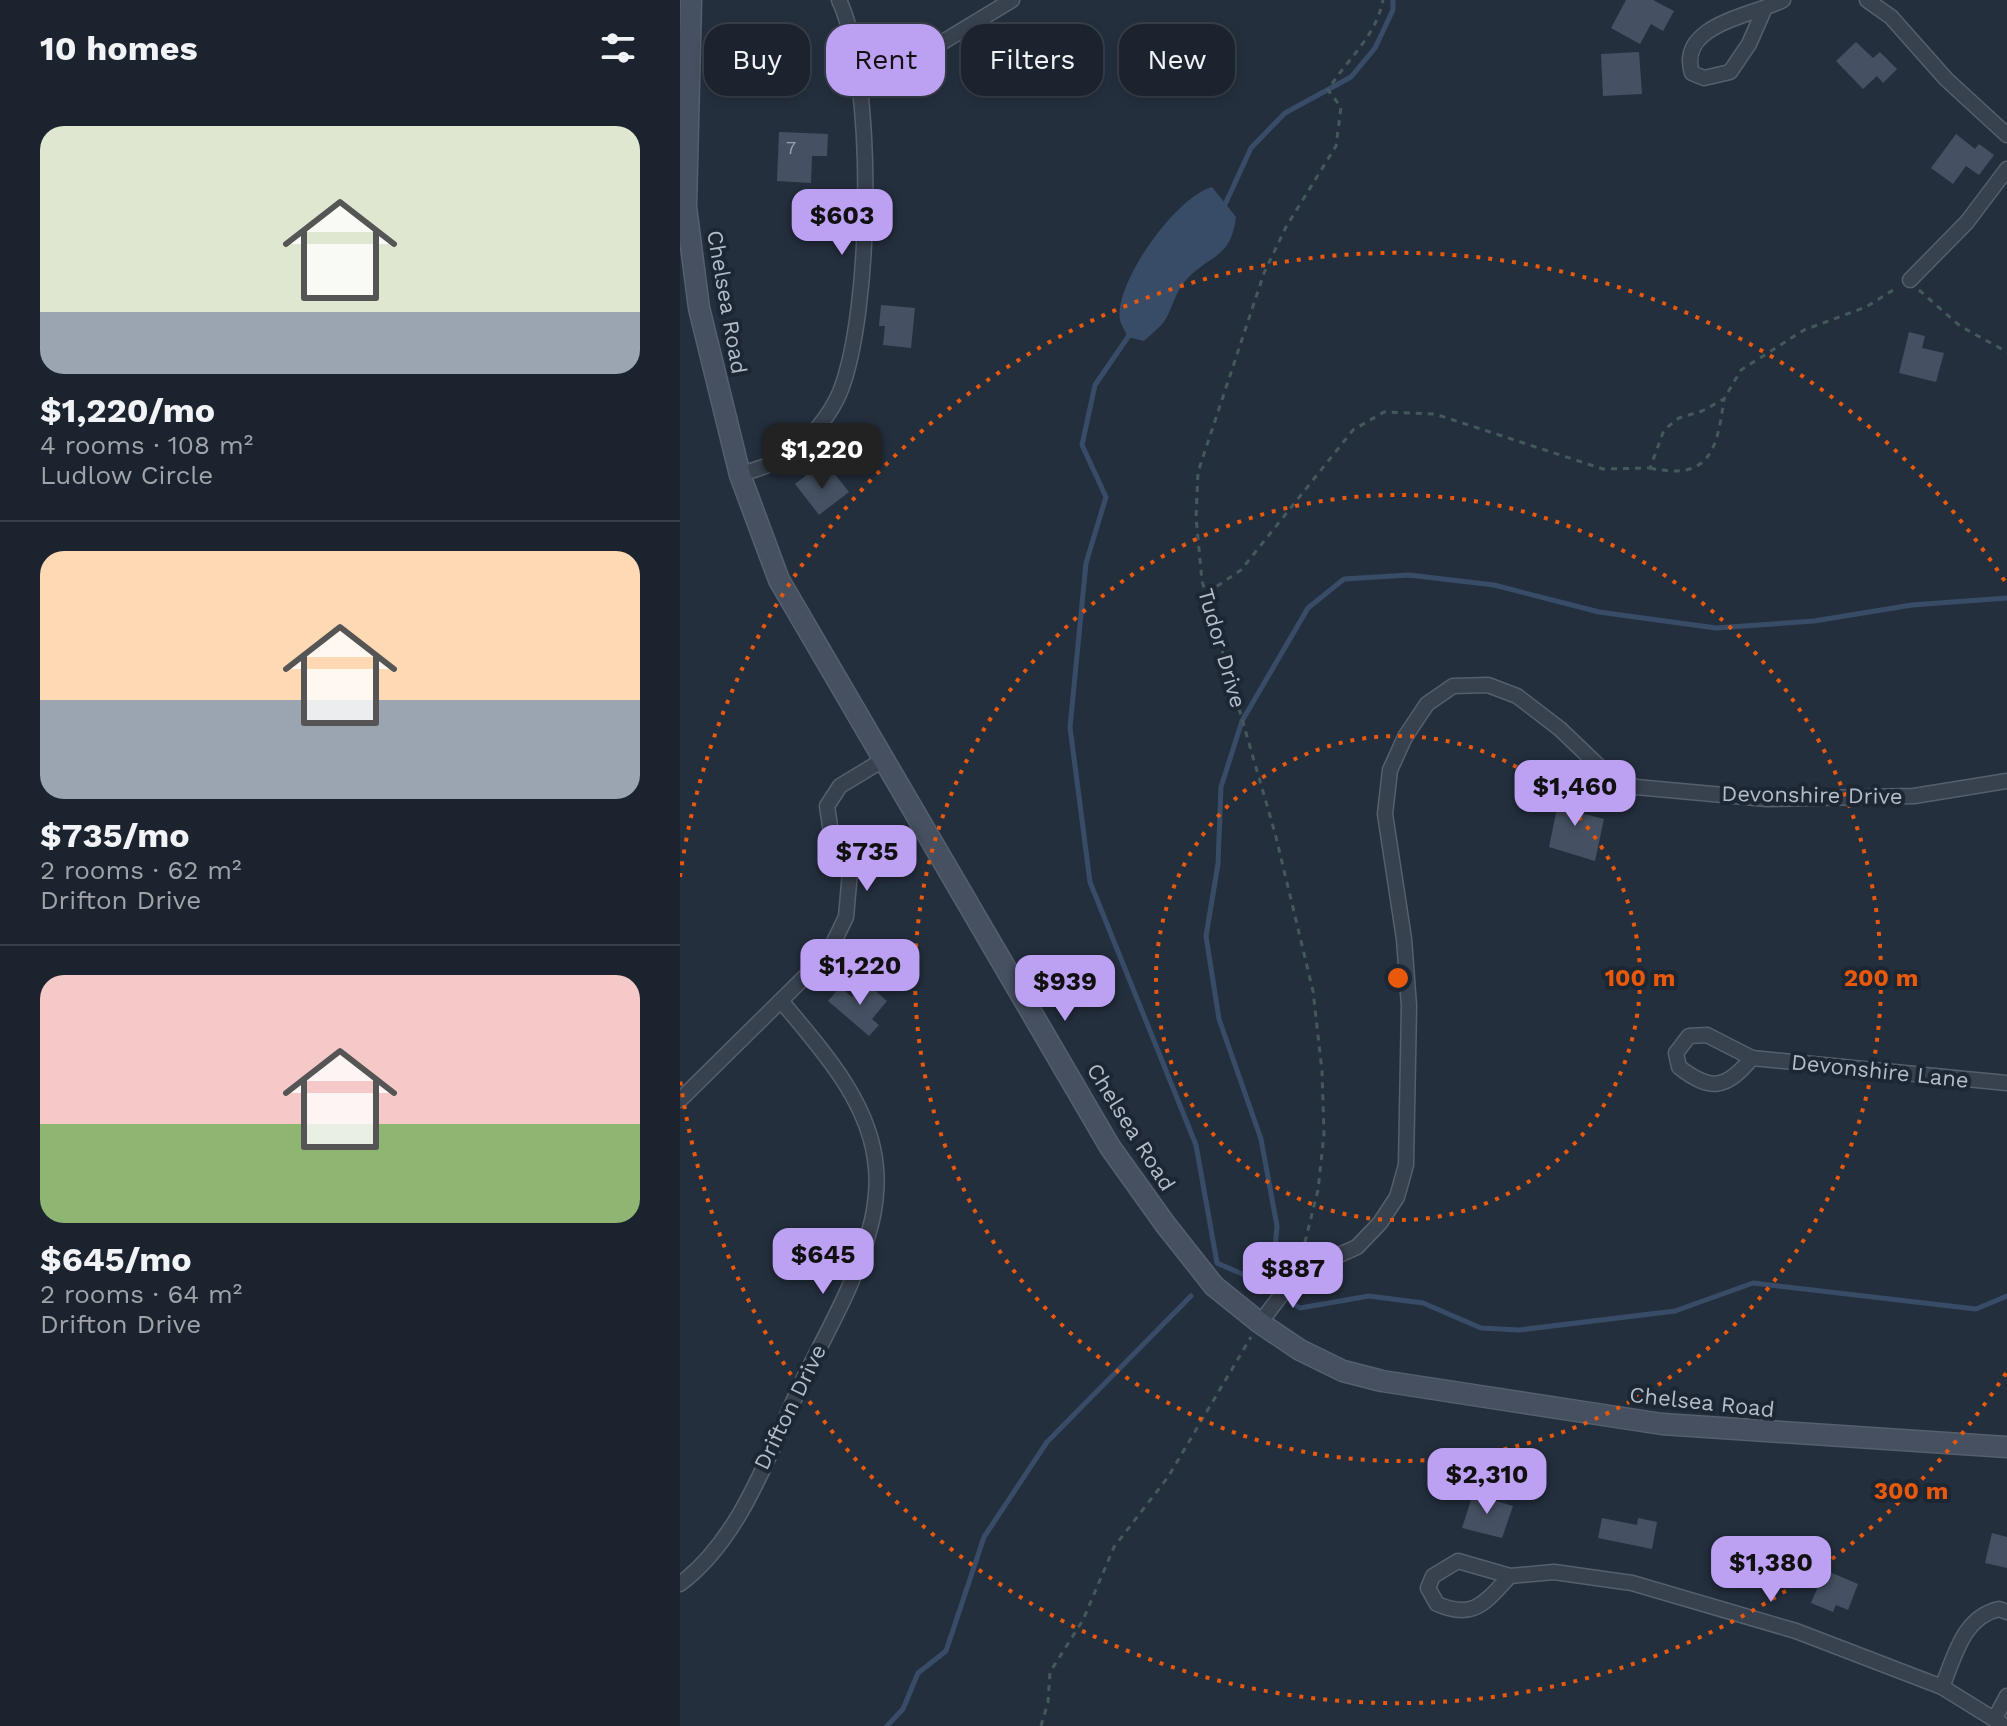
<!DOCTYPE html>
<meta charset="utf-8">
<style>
body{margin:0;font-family:"Work Sans",sans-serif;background:#242b36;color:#f1f3f6;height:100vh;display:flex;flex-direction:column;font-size:30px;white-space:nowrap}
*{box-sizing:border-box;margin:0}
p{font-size:26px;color:#a0a4aa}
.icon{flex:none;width:44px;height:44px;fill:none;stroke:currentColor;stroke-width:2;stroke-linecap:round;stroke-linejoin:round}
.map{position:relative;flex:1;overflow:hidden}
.side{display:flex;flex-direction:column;background:#1b232e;width:680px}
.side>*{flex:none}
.top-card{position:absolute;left:24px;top:24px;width:760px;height:72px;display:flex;gap:16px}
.price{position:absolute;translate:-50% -68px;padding:0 18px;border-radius:16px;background:#bca0f2;color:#111;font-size:26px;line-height:52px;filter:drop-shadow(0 2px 4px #0008)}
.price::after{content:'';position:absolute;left:50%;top:48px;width:24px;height:18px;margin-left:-12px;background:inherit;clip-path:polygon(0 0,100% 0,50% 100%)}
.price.on{background:#222;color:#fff}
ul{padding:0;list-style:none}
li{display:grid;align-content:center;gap:16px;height:424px;padding:0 40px}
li+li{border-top:2px solid #39404a}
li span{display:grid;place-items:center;height:248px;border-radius:24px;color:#555}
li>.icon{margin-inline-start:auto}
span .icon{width:144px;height:144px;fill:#fffc;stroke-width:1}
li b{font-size:34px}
h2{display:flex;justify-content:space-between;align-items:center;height:96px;padding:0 40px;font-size:34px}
.tag{padding:0 28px;border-radius:24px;background:#1b232e;box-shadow:0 4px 12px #0003,0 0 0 2px #39404a;font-size:28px;line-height:72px}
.tag.on{background:#bca0f2;color:#111}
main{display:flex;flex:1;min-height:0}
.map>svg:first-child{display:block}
</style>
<main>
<section class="side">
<h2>10 homes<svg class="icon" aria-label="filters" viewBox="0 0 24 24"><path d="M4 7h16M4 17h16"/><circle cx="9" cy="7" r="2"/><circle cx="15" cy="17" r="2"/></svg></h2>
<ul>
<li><span style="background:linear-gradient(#dfe7d0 75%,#9aa5b1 0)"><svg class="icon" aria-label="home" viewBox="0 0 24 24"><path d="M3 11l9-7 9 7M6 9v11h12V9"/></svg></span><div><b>$1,220/mo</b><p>4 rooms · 108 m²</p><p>Ludlow Circle</p></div></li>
<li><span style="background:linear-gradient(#ffd9b3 60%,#9aa5b1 0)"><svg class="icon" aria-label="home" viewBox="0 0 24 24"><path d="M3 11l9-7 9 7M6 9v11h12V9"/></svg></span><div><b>$735/mo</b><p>2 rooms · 62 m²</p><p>Drifton Drive</p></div></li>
<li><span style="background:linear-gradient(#f6c9c9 60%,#8fb573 0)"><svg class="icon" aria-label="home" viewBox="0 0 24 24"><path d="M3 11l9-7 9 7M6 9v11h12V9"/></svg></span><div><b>$645/mo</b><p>2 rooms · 64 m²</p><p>Drifton Drive</p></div></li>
</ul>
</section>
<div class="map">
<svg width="1327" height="1726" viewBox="0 0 1327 1726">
<rect width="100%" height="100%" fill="#242f3e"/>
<path fill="#394c67" d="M532,187L556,217C551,259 530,254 507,279C493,294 493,310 483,323C478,329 470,335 464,341L448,337C446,332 441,325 440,320C434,282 497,196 532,187Z"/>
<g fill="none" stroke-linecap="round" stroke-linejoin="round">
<g stroke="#394c67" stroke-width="5">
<polyline points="542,211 571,148 605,113 671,77 695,48 713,10 713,0"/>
<polyline points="450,334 415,385 402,445 426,497 406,563 390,727 410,882 516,1145 537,1263 576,1280 594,1259 597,1226 581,1139 539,1019 526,936 538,864 541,787 562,721 628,608 664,579 729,575 814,585 919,612 1036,628 1134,621 1232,605 1327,598"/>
<polyline points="576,1280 589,1289"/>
<polyline points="612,1303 620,1308 689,1296 743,1303 801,1328 839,1330 995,1311 1073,1283 1296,1309 1327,1296"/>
<polyline points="207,1726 223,1709 238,1673 266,1651 304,1537 367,1442 511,1296"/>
</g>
</g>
<g fill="#455162">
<polygon points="946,0 973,0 994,11 983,31 971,24 960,44 931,28"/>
<polygon points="343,31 360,55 328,78 308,48 323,38 326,42"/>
<polygon points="1176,42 1193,58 1200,52 1217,69 1203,83 1197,76 1183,89 1156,61"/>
<polygon points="959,52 962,94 923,96 921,54"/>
<polygon points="104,61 125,61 126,90 105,90"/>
<polygon points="99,132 148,134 147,156 132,156 131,183 97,181"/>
<polygon points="1276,134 1295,149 1299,144 1314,155 1299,175 1286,166 1273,184 1251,168"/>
<polygon points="201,305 235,308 231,348 203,345 205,326 199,326"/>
<polygon points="1229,332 1245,336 1242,348 1264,353 1256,382 1219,373"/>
<polygon points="133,470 142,482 154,473 169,492 139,515 115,484"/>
<polygon points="881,789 901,793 897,812 924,819 915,861 869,847"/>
<polygon points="185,982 207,1001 192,1019 199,1025 189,1036 148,1001 160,987 172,997"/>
<polygon points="793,1494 833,1506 822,1538 782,1528"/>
<polygon points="922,1518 957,1525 958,1518 977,1522 972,1549 918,1538"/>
<polygon points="1312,1533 1327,1537 1327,1568 1305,1563"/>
<polygon points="1145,1570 1178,1584 1168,1610 1156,1605 1153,1612 1131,1603"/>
</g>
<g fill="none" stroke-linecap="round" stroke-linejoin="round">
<defs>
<g id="street">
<polyline points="1187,0 1211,17 1266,79 1327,135"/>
<path d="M1084,10L1069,44L1050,72L1024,78L1012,73C997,24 1073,16 1103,0"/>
<polyline points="182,91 332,0"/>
<polyline points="1230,280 1287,222 1327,169"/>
<path d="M60,475C75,469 97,464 111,454C129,441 151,414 160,392C192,313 196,78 159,0"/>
<path d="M1072,1058C1046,1089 1031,1092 999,1067L996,1053L1009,1036L1027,1035L1072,1058L1327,1083"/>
<polyline points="0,1100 148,954 166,917 170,872 152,839 147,806 160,786 203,760"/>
<polyline points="580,1323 617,1274 677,1247 700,1223 717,1197 726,1165 729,1006 724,939 705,814 710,770 725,737 747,704 773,686 808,685 837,696 880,729 926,773 956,787 1087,799 1234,796 1327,781"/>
<path d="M830,1576C805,1602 795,1620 757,1604L748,1588L753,1576L778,1561L830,1576L874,1572L952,1583L1116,1631L1262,1687L1325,1726"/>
<path d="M0,1584C63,1537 91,1447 124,1378C148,1330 177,1280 190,1228C195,1211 198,1185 196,1168C191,1103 142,1050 102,1002"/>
<path d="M1262,1687C1275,1656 1283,1617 1319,1609L1327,1612"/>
<polyline points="1315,1718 1327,1696"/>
</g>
<polyline id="secondary" points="11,0 6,207 19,308 60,475 99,580 430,1147 485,1224 534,1286 580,1323 620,1350 663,1371 702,1381 982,1424 1327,1447"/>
</defs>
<use href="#street" stroke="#565f6c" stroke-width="17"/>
<use href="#secondary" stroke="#565f6c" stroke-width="23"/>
<g stroke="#44595c" stroke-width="3" stroke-dasharray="6 6" stroke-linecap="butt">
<polyline points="1239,290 1280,326 1327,352"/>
<path d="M970,468C1030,481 1037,450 1044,399"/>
<polyline points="527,593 561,570 673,430 704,412 755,414 923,469 970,468 984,430 999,418 1022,411 1044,399 1061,370 1124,330 1186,307 1218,287"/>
<path d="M622,1254L638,1190L644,1134L642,1071L633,991L595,833L522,581L516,517L518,472L584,273L606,227L656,146L661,107L648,90C667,59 696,37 703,0"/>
<polyline points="361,1726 368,1702 370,1672 403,1620 434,1547 488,1477 571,1337"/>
</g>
<use href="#street" stroke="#38414e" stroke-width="14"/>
<use href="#secondary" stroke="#465061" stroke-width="20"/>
</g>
<g fill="none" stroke="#e8590c" stroke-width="4" stroke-dasharray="4 8">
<circle cx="718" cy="978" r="242"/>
<circle cx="718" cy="978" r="483"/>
<path d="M1326 1373A725 725 0 0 1 0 1079M0 877A725 725 0 0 1 1326 583"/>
</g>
<g text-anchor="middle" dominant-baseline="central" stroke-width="8" stroke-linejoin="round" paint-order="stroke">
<g font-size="18" fill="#98a1af">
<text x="111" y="147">7</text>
</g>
<g font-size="22" fill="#b4bcc9" stroke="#1d2633">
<text transform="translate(47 302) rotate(80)">Chelsea Road</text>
<text transform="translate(542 648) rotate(74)">Tudor Drive</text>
<text transform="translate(1132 795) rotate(1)">Devonshire Drive</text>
<text transform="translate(1200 1071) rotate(6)">Devonshire Lane</text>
<text transform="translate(451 1127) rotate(58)">Chelsea Road</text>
<text transform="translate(1022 1402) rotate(6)">Chelsea Road</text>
<text transform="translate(110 1407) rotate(-64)">Drifton Drive</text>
</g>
</g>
<circle cx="718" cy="978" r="12" fill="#e8590c" stroke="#1d2633" stroke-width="4"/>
<g font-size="24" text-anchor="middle" font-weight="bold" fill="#e8590c" stroke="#1d2633" stroke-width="8" stroke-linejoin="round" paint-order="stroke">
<text x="960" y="986">100 m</text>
<text x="1201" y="986">200 m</text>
<text x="1231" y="1499">300 m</text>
</g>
</svg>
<b class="price" style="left:162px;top:257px">$603</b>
<b class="price on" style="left:142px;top:491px">$1,220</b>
<b class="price" style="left:895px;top:828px">$1,460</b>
<b class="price" style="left:187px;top:893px">$735</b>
<b class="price" style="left:180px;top:1007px">$1,220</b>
<b class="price" style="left:385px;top:1023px">$939</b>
<b class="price" style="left:143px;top:1296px">$645</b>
<b class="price" style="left:613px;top:1310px">$887</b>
<b class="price" style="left:807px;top:1516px">$2,310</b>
<b class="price" style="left:1091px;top:1604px">$1,380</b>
<div class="top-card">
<a class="tag">Buy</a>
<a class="tag on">Rent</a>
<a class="tag">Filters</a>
<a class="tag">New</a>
</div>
</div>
</main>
